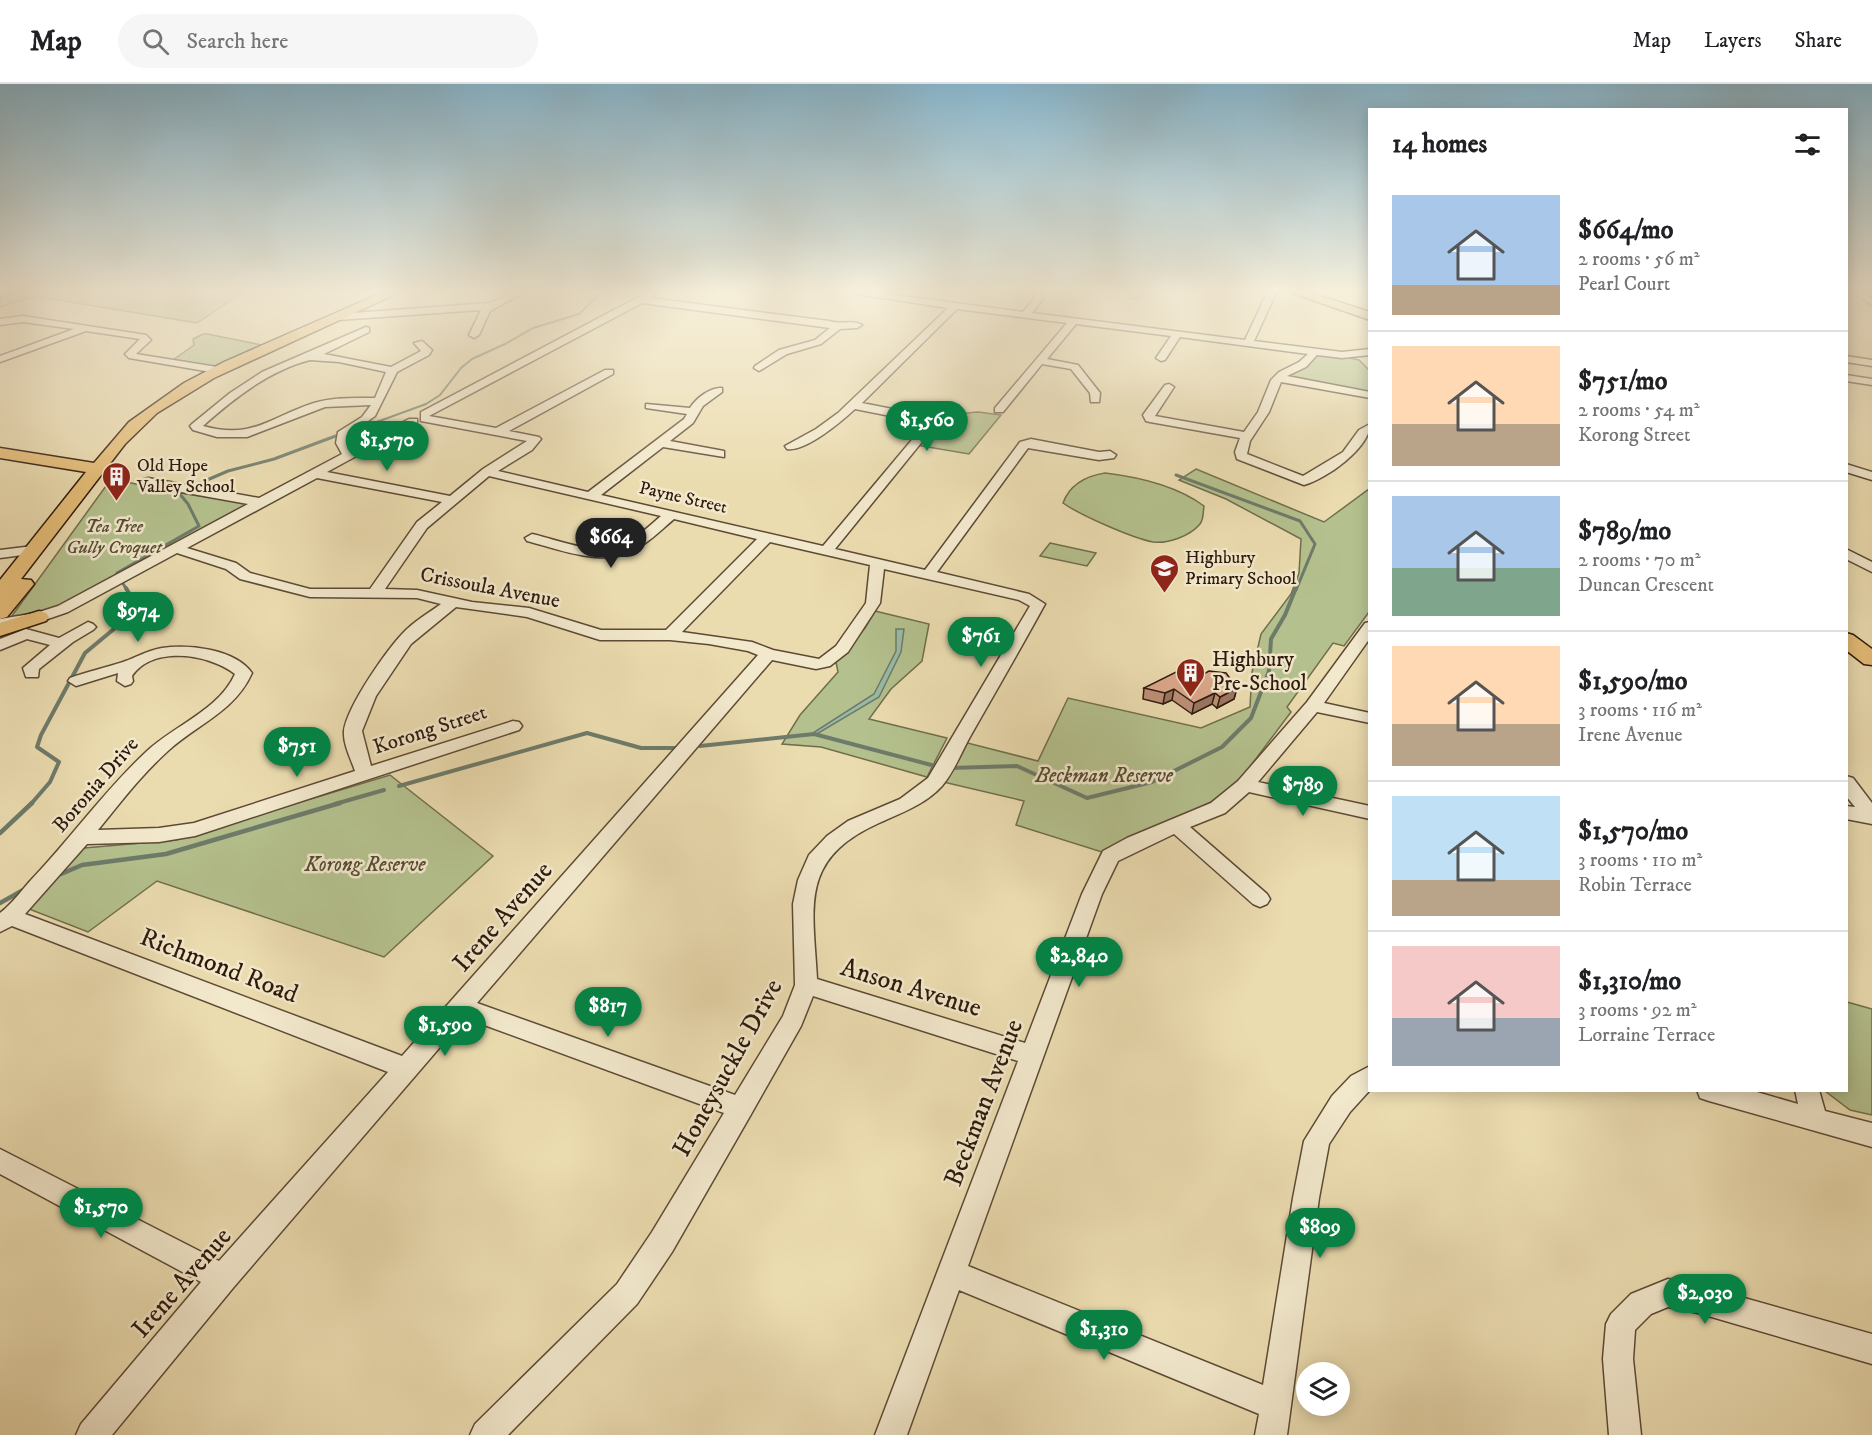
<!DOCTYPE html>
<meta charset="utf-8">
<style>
body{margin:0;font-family:"IM FELL DW Pica",serif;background:#f6f6f6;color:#202124;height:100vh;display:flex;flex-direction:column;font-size:22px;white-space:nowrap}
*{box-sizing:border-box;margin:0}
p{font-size:20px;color:#757577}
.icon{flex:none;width:33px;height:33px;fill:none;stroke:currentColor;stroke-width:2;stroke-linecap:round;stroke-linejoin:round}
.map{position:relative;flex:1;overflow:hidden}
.drawer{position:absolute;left:1368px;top:24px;width:480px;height:984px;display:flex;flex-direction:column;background:#fff;border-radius:0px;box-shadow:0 3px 15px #0003}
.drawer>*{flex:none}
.tools{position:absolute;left:1296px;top:1278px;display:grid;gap:12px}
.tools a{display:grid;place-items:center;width:54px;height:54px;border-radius:50%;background:#fff;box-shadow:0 3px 15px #0003;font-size:30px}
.price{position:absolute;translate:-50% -51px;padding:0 14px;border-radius:21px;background:#0b8043;color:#fff;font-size:20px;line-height:39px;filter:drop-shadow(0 2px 3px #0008)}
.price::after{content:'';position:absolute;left:50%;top:36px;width:18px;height:14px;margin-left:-9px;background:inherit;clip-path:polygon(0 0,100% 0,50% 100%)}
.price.selected{background:#222;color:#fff}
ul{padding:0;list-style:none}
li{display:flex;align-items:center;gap:18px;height:150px;padding:0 24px}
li+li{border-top:2px solid #e0e0e0}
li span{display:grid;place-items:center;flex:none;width:168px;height:120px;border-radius:0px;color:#555}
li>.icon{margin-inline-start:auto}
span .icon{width:72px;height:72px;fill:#fffc;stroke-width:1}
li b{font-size:26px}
h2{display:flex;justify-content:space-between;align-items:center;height:72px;padding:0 24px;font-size:26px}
header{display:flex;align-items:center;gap:36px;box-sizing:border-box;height:84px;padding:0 30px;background:#fff;border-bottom:2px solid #e0e0e0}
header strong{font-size:28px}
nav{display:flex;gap:33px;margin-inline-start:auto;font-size:21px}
.search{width:420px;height:54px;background:#f6f6f6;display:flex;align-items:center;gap:15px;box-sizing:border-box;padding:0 21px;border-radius:33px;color:#757577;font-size:22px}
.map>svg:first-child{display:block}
</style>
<header>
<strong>Map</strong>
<div class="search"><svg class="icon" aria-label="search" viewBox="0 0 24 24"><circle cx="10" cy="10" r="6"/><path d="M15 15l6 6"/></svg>Search here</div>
<nav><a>Map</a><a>Layers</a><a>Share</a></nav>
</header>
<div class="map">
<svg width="1872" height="1351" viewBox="0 0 1872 1351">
<rect width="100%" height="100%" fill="#ebdcb0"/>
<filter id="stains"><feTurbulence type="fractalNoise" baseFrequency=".00333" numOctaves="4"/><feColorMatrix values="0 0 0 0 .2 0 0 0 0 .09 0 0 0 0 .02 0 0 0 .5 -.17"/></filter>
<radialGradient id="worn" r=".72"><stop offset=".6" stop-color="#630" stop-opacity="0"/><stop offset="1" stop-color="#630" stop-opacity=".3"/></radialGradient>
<g fill="#b4c18e" stroke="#716e4d" stroke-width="1.5">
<polygon points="242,209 197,239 40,213 33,213 0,223 1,209"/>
<polygon points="203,250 207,250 262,261 214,283 173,276 194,261 193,255"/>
<polygon points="1322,268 1359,276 1369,286 1369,308 1283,291 1313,270"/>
<path d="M978,328L1001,331L969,370L916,361C938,330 941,332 978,328Z"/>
<polygon points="1196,385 1324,438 1369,405 1369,528 1344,562 1333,559 1287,623 1291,628 1240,696 1211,718 1105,769 1016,741 1024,717 939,697 960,657 1038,677 1068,614 1201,644 1250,623 1252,588 1261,550 1291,510 1299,489 1301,455 1226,415 1179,396"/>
<path d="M1105,389C1139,393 1177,402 1204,422C1203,427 1204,435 1200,440C1190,452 1168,460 1153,458C1132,454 1080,431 1063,419C1070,400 1086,392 1105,389Z"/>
<polygon points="111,395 186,410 243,418 247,419 248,422 61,522 9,536"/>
<polygon points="1050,459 1096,469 1087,482 1040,472"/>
<polygon points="875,527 929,540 922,577 891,605 869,635 947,654 927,693 821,663 782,660 800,631 838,588 836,578 865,544"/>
<polygon points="390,691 493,772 384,873 157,797 88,848 29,825 84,764 176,756"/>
<polygon points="1847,918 1872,925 1872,1031 1850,1026 1825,1007 1846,1006"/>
</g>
<polygon fill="#99bca8" stroke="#6e7b6a" stroke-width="1.5" points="896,545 904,545 901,568 879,613 815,651 813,649 874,610 896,567"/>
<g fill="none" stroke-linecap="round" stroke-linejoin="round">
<g stroke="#6e7b6a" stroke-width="2">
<polyline points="0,215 15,209"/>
<polyline points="374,339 426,320 440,311 461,284 472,275 505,260 533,244 579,230 601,209"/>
</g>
<g stroke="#6e7b6a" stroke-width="3">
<polyline points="353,346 379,338"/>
<polyline points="1176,391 1300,437 1315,460 1296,506"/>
<polyline points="193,402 228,387 274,375 341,350"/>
<polyline points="118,491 117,489 199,442 188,420 179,409"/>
<polyline points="122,498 127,506"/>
</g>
<g stroke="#6e7b6a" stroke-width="4">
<polyline points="700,662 814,650 939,683"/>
<polyline points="950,684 1017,682 1087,714 1152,698 1222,663 1251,634 1269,587 1271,555 1285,531 1296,504"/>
<polyline points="399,702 587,649 641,664 676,664"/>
<polyline points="31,720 50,698 59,678 37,663 41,651 85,569 138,525 126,504"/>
<polyline points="335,720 384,706"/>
</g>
<g stroke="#6e7b6a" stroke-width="4.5">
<polyline points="0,749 32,719"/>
<polyline points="61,790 82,781 166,770 340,719"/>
<polyline points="0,819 25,805"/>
</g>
<defs>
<g id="minor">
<polygon points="511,209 523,209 490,227 479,251 474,254 469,251 481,226 338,236 333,233 338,230 490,219"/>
<path d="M646,209H656L650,214L829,237C839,241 853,235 862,241L857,244L840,245L821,260L787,270L759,287L754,284L755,282L779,266L815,256L830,244L642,219L429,332L496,344L605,286H613V290L509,347L539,353L541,355L532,366L498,387L588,408L684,335L687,330L646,324V320L690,324C696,314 711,303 722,304V308L703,322L693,339L670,357L724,367V373L663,363L601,411L823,462L926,339L855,325C842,337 806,368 787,365L785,362L816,345L838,329L948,224L851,209H879L1023,228L1034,215L1033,209H1042L1043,215L1032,229L1245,256L1267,209H1276L1254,257L1342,268L1370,265V271L1342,274L1317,271L1306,283L1287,292L1370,308V314L1281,298L1269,328L1250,357L1247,370L1303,392L1343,368L1359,346L1370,340C1370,364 1326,395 1304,401L1237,375L1235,368L1240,354L1150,338L1146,337L1143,331L1165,301L1169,300L1174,303L1155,332L1244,348L1258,328L1271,296L1279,288L1299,278L1308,270L1180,253L1165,276L1161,277L1156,274L1171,252L1076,240L1047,275L1078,281L1100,309L1099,318H1091L1090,309L1071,285L1042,280L1003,328H995V324L1067,239L957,225L862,319L928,332L938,338L835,465L925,486L1020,358L1031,355L1099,368L1110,367L1116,371L1114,374L1099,376L1028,364L937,488L1029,510L1045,520C1021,564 996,607 971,651C962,667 954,688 942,702C926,720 901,729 879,739C799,775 813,821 817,895L1025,959L1082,810L1103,767L1127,754L1211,719L1238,697L1307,618L1365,539L1370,538V554L1324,619L1370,629V639L1317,628L1258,698L1370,722V735L1249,708L1225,729L1190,743L1267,810L1270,815L1267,820L1260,823L1253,820L1174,750L1118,777L1102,810L968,1182L1263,1301L1293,1114L1304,1057L1332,1012L1351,992L1370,982V1006L1350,1028L1329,1060L1319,1114L1287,1351H1255L1259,1330L959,1206L907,1351H875L1018,977L813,912L801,942L750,1032L672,1168L637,1220L508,1351H470L475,1340L617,1200L652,1148L724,1029L465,934L233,1204L112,1351H76L81,1340L201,1198L0,1090V1065L219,1177L388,988L12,842L0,848V829C12,820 21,807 31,796C71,754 105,706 147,667C175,641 219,626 235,590C209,570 153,561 132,592L133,597L131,600L125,602L117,597L118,589L76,602L68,597L70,594C89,587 105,584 123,578C136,574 145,567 162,564C189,560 235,565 252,589C235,627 198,640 169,666C142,690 121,718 98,746L159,744L194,739L355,687C351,675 343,660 344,647C347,622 389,562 407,545C418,535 430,528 441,520L417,514L310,513L240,495L226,485L177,469L68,528L39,538L0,545V535L36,529L58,522L248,420L148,402L142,398L144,395L148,394L259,414L342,370L336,359L338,348L362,333L371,321L325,323L247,353H217L193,346L190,342L192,340L230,309L262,288L366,243L369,244V248L324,270L391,283L421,267L414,259L422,257L432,266L429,271L397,288L375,332L350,350L348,359L351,365L409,335H417V339L327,388L450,412L483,385L527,357L421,337V328ZM310,276L339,278L386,288L375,314C354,314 334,313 314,319C270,333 253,356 203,342C233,315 270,286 310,276ZM489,392L661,432C648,443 635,456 619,463C597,472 555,455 532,450L525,454L527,457C558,465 597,481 628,469C645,462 660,447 674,435L757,455L666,546H601L529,524L472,518L417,506L385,505L427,444ZM317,394L442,418L417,438L370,505H310L250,489L236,479L187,464ZM770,458L870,481L866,519L836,562L819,575L773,566L752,558L682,548ZM884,485L1019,516L1030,522L928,694L900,715L848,737L827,752L809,771L798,796L793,820L795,901L783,932L735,1011L477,919L772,576L816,585L830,582L848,568L880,519ZM456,523L527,533L600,556H670L709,560L748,567L758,571L402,972L25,830L87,760L159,758L195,752L519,646L522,642L519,638L513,637L371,682L362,647L376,612L411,560Z"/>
<polygon points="1132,209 1141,209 1136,214 1133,213"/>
<polygon points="1855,209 1865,209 1872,214 1872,221"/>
<polygon points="23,232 146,251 151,256 136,270 217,283 222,286 217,289 129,274 125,270 140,255 86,247 0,278 0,272 74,245 23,238 0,241 0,235"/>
<polygon points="1846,272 1872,276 1872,282 1846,278"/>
<polygon points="1846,291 1872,295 1872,301 1846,297"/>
<polygon points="1846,380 1872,388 1872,396 1846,388"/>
<polygon points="33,462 40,466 38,469 0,474 0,466"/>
<polygon points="1846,465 1872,478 1872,488 1846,475"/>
<polygon points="88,538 93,540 96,543 93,546 73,558 39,585 38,593 26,593 23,584 50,561 27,555 0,566 0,555 26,545 59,554"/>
<polygon points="1846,692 1853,694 1872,719 1872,740 1846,735 1846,722 1855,723 1846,712"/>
<polygon points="1697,1006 1750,1006 1798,1020 1795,1006 1819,1006 1825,1027 1872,1039 1872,1063 1709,1017 1700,1014"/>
<polygon points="1668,1195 1698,1201 1872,1250 1872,1280 1698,1229 1668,1223 1651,1230 1635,1246 1633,1275 1641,1351 1609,1351 1603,1275 1606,1240 1611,1230 1631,1210"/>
</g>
<g id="major">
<polygon points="381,209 398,209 214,294 157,329 125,360 21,495 31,496 34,500 7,533 0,535 0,496 86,388 0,374 0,364 94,379 129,338 184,299 224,278"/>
<polygon points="1292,209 1311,209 1370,228 1370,236"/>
<polygon points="39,527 46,529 49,533 46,537 0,552 0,539"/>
<polygon points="1846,549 1853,551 1872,565 1872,581 1864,580 1846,566"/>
</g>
</defs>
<use href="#minor" stroke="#5d4a35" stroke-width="3"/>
<use href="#major" stroke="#2e1a0c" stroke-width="3"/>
<use href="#minor" fill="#f2e8cc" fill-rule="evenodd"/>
<use href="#major" fill="#e6be78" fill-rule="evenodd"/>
</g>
<polygon fill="#be907a" stroke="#2e1a0c" stroke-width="1.5" points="1193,596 1237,604 1234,615 1217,624 1212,620 1192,630 1172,616 1163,620 1143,615 1144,604"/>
<g fill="#9b7663" stroke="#2e1a0c" stroke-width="1.5">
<polygon points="1237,604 1234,615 1217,624 1220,613"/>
<polygon points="1174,605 1172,616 1163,620 1165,609"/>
<polygon points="1215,609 1212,620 1192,630 1194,619"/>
</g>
<polygon fill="#dda88e" stroke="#2e1a0c" stroke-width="1.5" points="1178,587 1193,596 1209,587 1226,589 1237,604 1220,613 1215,609 1194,619 1174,605 1165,609 1144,604"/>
<linearGradient id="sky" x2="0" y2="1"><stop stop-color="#88b7ce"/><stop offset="0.52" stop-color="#f6efdb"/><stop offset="1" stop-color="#f6efdb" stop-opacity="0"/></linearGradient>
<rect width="1872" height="399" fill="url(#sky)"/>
<defs>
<symbol id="building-pin" viewBox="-11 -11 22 30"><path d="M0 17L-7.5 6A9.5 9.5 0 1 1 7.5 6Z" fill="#8f2418" stroke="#f2e8cc"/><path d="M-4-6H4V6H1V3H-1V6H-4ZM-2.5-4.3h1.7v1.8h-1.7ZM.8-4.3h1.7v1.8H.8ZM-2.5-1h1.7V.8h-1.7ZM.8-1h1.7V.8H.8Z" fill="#fff"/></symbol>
<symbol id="school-pin" viewBox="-11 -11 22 30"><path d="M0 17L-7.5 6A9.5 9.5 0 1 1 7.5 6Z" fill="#8f2418" stroke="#f2e8cc"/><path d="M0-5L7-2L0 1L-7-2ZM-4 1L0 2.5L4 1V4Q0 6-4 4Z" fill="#fff"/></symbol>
</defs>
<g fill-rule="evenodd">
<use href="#building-pin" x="100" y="376" width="33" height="45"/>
<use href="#school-pin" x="1148" y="468" width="33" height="45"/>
<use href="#building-pin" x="1174" y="572" width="33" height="45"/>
</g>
<g text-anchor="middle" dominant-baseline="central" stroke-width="5" stroke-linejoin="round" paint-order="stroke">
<g font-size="18" fill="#2e1a0c" stroke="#f2e8cc" text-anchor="start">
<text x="137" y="382">Old Hope<tspan x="137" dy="21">Valley School</tspan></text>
<text x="1185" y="474">Highbury<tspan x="1185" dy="21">Primary School</tspan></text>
</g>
<g font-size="18" fill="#2e1a0c" stroke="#f2e8cc">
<text transform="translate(683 414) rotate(13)">Payne Street</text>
</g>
<g font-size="18" font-style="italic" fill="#564c33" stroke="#f2e8cc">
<text x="114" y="443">Tea Tree<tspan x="114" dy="21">Gully Croquet</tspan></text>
</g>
<g font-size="21" fill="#2e1a0c" stroke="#f2e8cc">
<text transform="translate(490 504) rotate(11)">Crissoula Avenue</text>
<text transform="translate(430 646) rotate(-18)">Korong Street</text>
<text transform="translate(96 701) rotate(-49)">Boronia Drive</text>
</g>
<g font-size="21" fill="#2e1a0c" stroke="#f2e8cc" text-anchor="start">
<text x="1212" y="576">Highbury<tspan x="1212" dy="24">Pre-School</tspan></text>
</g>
<g font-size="21" font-style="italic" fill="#564c33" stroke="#f2e8cc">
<text x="1104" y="692">Beckman Reserve</text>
<text x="365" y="781">Korong Reserve</text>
</g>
<g font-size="26" fill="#2e1a0c" stroke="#f2e8cc">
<text transform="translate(503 833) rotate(-49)">Irene Avenue</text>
<text transform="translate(219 882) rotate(21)">Richmond Road</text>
<text transform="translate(911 904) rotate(17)">Anson Avenue</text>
<text transform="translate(728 984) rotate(-61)">Honeysuckle Drive</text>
<text transform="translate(984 1019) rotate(-69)">Beckman Avenue</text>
<text transform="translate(182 1199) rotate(-49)">Irene Avenue</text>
</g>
</g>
<rect width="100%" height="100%" filter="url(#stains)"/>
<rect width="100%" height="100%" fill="url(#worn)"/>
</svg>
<div class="tools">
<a><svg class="icon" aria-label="layers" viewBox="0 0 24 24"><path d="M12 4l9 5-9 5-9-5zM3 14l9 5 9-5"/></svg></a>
</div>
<b class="price" style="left:927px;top:368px">$1,560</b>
<b class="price" style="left:387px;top:388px">$1,570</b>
<b class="price selected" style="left:611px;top:485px">$664</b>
<b class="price" style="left:138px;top:559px">$974</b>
<b class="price" style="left:981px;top:584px">$761</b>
<b class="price" style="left:297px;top:694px">$751</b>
<b class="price" style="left:1303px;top:733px">$789</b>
<b class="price" style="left:1079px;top:904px">$2,840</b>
<b class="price" style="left:608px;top:954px">$817</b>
<b class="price" style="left:445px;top:973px">$1,590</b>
<b class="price" style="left:101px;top:1155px">$1,570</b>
<b class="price" style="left:1320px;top:1175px">$809</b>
<b class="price" style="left:1705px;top:1241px">$2,030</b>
<b class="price" style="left:1104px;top:1277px">$1,310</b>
<section class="drawer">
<h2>14 homes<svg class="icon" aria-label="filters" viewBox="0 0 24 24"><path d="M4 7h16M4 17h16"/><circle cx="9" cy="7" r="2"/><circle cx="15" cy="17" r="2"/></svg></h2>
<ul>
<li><span style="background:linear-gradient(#a9c7e8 75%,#b9a48a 0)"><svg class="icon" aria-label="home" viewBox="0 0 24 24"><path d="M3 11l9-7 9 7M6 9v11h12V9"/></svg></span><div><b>$664/mo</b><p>2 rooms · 56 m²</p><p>Pearl Court</p></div></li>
<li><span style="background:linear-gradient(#ffd9b3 65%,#b9a48a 0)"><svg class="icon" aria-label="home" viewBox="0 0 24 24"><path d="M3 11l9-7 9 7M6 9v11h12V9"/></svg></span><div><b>$751/mo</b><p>2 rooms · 54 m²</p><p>Korong Street</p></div></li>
<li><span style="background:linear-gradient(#a9c7e8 60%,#7fa58c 0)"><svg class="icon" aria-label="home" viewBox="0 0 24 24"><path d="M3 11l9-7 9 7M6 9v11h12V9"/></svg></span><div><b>$789/mo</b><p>2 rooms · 70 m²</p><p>Duncan Crescent</p></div></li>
<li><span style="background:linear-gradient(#ffd9b3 65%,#b9a48a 0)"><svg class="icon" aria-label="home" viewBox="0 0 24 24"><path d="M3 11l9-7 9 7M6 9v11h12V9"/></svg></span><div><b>$1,590/mo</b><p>3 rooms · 116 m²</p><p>Irene Avenue</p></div></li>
<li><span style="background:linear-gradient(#bfe0f5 70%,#b9a48a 0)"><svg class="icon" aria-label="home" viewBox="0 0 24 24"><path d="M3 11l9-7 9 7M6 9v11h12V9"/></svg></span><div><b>$1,570/mo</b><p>3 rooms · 110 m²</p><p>Robin Terrace</p></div></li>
<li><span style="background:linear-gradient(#f6c9c9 60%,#9aa5b1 0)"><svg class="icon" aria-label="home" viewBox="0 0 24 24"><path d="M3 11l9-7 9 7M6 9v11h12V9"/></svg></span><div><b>$1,310/mo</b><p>3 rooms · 92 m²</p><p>Lorraine Terrace</p></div></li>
</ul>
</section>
</div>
